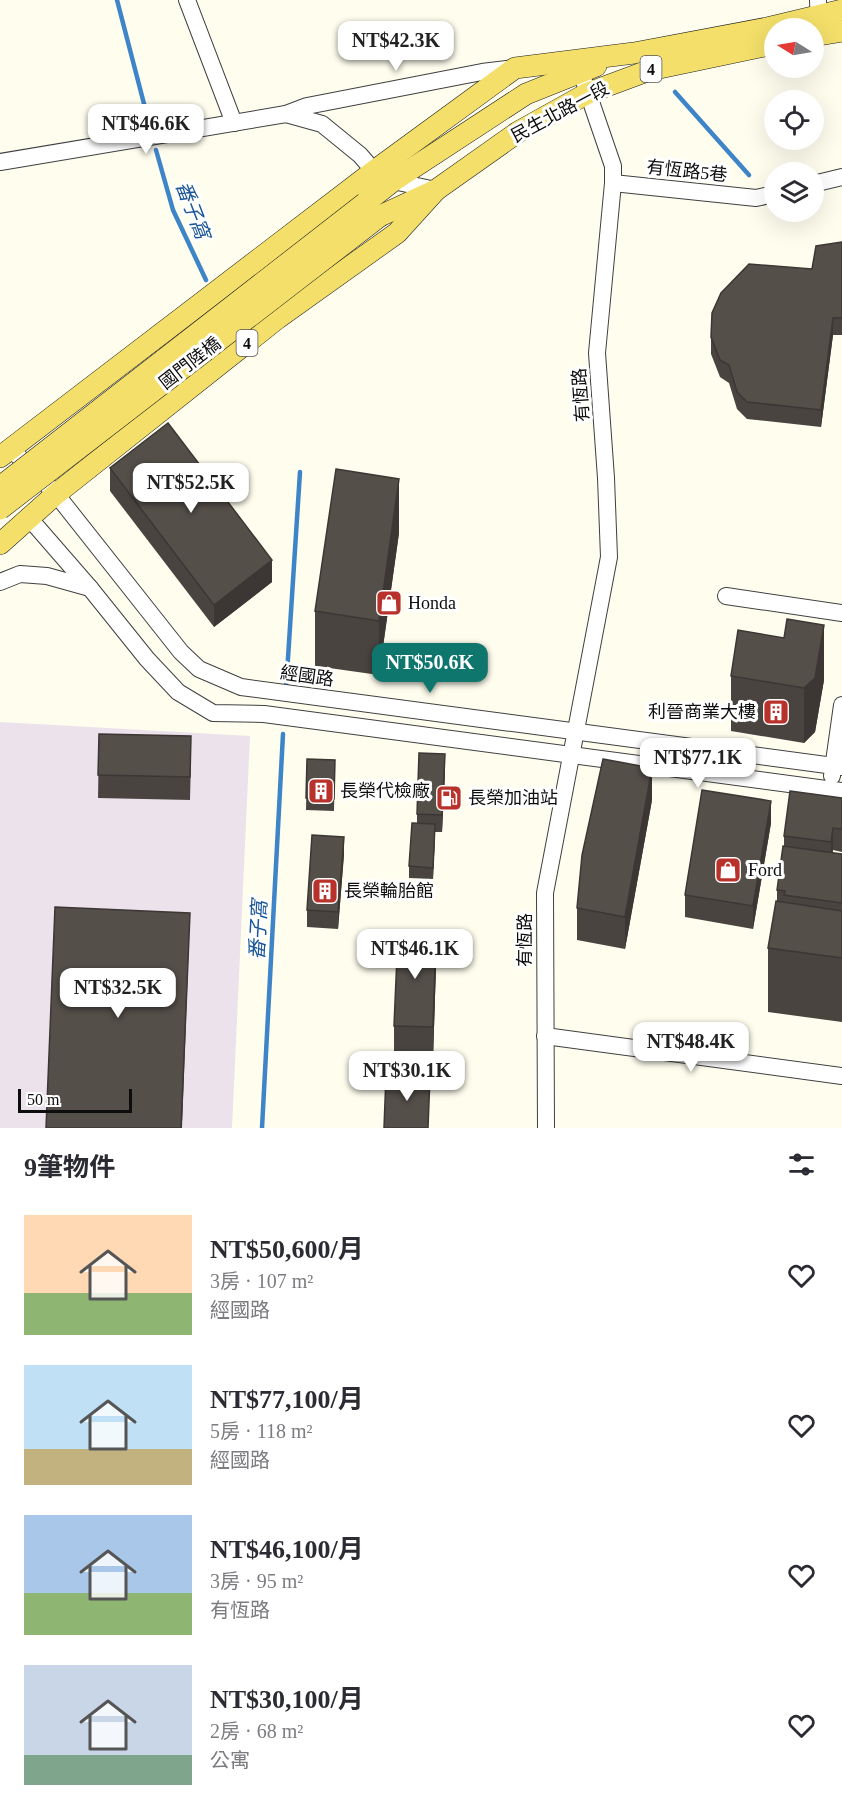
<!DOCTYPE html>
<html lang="zh-TW">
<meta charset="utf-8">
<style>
body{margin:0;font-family:"Times New Roman","Noto Sans TC",serif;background:#f2f2f3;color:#2b2b33;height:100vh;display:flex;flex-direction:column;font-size:22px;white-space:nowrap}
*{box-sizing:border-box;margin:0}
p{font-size:20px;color:#7c7c81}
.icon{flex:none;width:33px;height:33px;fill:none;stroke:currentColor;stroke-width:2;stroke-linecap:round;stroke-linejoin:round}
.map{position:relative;height:1128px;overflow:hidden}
.drawer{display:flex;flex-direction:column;background:#fff;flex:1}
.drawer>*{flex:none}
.needle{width:39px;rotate:281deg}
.controls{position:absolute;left:764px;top:18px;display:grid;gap:12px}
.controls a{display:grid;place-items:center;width:60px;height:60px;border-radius:50%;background:#fff;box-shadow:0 6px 24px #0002;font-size:30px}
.scale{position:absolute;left:18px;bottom:15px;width:114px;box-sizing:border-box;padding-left:6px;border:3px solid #0d0d0d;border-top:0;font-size:16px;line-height:21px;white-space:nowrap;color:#0d0d0d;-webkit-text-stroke:4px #fff;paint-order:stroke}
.price{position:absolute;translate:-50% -51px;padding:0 14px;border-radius:12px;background:#fff;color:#222;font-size:20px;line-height:39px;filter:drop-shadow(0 2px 3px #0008)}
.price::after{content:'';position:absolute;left:50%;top:36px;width:18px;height:14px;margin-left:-9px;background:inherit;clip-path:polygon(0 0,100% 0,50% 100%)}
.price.selected{background:#0f766e;color:#fff}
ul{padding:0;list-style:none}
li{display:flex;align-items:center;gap:18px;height:150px;padding:0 24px}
li span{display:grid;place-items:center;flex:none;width:168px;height:120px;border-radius:0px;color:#555}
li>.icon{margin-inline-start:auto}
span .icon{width:72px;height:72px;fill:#fffc;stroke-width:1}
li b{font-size:26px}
h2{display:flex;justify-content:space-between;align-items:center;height:72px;padding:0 24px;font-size:26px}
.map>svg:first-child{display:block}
</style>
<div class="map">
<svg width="842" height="1128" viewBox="0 0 842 1128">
<rect width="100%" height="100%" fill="#fefdee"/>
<polygon fill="#ebe2ec" points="0,722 250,736 232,1128 0,1128"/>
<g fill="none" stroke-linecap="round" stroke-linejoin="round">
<g stroke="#3e84c8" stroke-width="4.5">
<polyline points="117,0 149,123"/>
<polyline points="675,92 749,175"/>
<polyline points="156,150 173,210 206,280"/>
<polyline points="286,689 300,472"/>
<polyline points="262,1128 283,734"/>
</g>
<defs>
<g id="minor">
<polyline points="187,0 234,123"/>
<polyline points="818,0 819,28"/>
<polyline points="286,114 322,124 360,155 374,171 393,181 436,190"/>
<polyline points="0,162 286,114 307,106 482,72 515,68"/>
<polyline points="613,183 756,198 774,194"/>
<polyline points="813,184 842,177"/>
<polyline points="12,450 56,494 181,652 199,669 241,687 842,767"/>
<polyline points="30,519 90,588 147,659 178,692 213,713 264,714 842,791"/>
<polyline points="0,582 20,574 47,576 90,588"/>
<polyline points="726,596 842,613"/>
<polyline points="832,776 842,705"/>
<polyline points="545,1036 842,1076"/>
<polyline points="546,1128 545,893 609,557 606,478 597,353 613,183 613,166 577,61"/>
</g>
<g id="major">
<polyline points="813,36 842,31"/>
<polyline points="365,203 393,181 526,94 596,66"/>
<polyline points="380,216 436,190 518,132 588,93 650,70 774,44"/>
<polyline points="0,457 374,171 515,68 634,53 767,28 842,10"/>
<polyline points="0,544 56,494 278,318 397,233 436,190"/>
</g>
</defs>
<use href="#minor" stroke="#404040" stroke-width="18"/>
<use href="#major" stroke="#1e1e1e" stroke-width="22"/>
<use href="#minor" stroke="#fff" stroke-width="16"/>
<use href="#major" stroke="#f3df69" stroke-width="21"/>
<defs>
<g id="major-bridge">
<polyline points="0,487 365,203"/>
<polyline points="0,509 380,216"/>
</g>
</defs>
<use href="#major-bridge" stroke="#1e1e1e" stroke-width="22" stroke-linecap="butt"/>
<use href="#major-bridge" stroke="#f3df69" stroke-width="21"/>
</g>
<g fill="#494440">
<polygon points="842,242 842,335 833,335 821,427 747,419 737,409 729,383 720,377 711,354 711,337 812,269"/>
<polygon points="110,468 272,582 214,627 110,491"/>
<polygon points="399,533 379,675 315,666 315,611"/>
<polygon points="731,676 824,680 815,732 804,743 731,731"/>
<polygon points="99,734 191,758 190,800 98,798"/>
<polygon points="307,759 335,760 334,811 306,810"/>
<polygon points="445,771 442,832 435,832 433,879 409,878 409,866 417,823 417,814"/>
<polygon points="842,798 842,852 833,850 832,853 842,854 842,1022 768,1012 768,948 777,901 777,890 784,847 784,836"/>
<polygon points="652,800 625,949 577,940 577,908"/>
<polygon points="771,823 753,929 685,917 685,895"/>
<polygon points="344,854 338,929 307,927 307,910"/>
<polygon points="436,966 433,1059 394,1058 394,1026"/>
</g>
<g fill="#3c3734">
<polygon points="833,318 833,335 821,427 821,410"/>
<polygon points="399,479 399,533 379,675 379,621"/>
<polygon points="272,560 272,582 214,627 214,605"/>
<polygon points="824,625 824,680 815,732 804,743 804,688"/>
<polygon points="445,754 445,771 442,832 442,815"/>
<polygon points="652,768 652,800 625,949 625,917"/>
<polygon points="771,801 771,823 753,929 753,906"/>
<polygon points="435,824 435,836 433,879 433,868"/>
<polygon points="833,828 833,850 831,865 831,842"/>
<polygon points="344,837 344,854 338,929 338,912"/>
<polygon points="190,913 182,1128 181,1128"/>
<polygon points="436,934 436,966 433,1059 433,1027"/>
</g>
<g fill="#554f4a" stroke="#3c3734" stroke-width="1.5">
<polygon points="842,242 842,318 833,318 821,410 747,402 737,392 729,365 720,360 711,337 712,313 721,293 749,264 812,269 816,246"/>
<polygon points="168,423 272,560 214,605 110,468"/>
<polygon points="336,469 399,479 379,621 315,611"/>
<polygon points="787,619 824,625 815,678 804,688 731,676 738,630 784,638"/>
<polygon points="99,734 191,736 190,777 98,775"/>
<polygon points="419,753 445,754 442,815 417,814"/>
<polygon points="307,759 335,760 334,799 306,798"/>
<polygon points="603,759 652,768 625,917 577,908 582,855"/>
<polygon points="702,790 771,801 753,906 685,895"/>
<polygon points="790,791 842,798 842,829 833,828 831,842 784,836"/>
<polygon points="412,823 435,824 433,868 409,866"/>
<polygon points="312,835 344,837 338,912 307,910"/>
<polygon points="783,846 842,854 842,903 784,895 785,891 777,890"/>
<polygon points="776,901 842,911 842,958 768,948"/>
<polygon points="55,907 190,913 181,1128 46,1128"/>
<polygon points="398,933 436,934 433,1027 394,1026"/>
<polygon points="386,1075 430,1076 428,1128 384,1128"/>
</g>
<defs>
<symbol id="shop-square" viewBox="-11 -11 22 22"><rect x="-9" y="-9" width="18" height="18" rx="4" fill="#b8312a" stroke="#fff"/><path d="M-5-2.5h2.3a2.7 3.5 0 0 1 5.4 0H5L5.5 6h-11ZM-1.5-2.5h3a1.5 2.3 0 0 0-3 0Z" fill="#fff"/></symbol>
<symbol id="building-square" viewBox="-11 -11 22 22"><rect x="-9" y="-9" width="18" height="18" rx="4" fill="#b8312a" stroke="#fff"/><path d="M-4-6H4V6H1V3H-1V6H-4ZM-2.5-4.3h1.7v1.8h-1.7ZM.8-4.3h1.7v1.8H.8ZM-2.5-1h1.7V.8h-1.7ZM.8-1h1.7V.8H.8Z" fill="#fff"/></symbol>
<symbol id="fuel-square" viewBox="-11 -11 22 22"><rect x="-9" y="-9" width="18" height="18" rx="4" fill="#b8312a" stroke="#fff"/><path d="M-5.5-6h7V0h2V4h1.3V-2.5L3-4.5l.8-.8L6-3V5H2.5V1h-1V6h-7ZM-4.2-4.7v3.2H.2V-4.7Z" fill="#fff"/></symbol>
</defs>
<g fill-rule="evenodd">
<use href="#shop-square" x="374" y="588" width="30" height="30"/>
<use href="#building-square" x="761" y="697" width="30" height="30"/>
<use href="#building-square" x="306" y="776" width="30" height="30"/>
<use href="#fuel-square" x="434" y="783" width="30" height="30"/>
<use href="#shop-square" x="713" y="855" width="30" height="30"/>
<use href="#building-square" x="310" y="876" width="30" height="30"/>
</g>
<g text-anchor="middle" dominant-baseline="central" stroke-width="6" stroke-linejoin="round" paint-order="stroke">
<g fill="#fff" stroke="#565656" stroke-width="1.5">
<rect x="640.5" y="56" width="21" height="26" rx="4.5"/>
<rect x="236.5" y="330" width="21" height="26" rx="4.5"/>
</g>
<g font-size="16" font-weight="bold" fill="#0d0d0d">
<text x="651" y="69">4</text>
<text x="247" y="343">4</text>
</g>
<g font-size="18" fill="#0d0d0d" stroke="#fff">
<text transform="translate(560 112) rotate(-28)">民生北路一段</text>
<text transform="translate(687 171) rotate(6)">有恆路5巷</text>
<text transform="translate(190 363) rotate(-38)">國門陸橋</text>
<text transform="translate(581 395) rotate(-94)">有恆路</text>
<text transform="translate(307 676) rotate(8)">經國路</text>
<text transform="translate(525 940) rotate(-90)">有恆路</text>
</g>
<g font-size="18" fill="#0d0d0d" stroke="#fff" text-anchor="start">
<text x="408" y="603">Honda</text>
<text x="756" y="712" text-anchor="end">利晉商業大樓</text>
<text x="340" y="791">長榮代檢廠</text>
<text x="468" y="798">長榮加油站</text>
<text x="748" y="870">Ford</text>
<text x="344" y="891">長榮輪胎館</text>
</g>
<g font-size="20" font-style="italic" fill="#1b569a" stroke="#fff">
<text transform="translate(193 210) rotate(69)">番子窩</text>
<text transform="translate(258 930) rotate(-87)">番子窩</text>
</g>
</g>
</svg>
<div class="controls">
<a><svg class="needle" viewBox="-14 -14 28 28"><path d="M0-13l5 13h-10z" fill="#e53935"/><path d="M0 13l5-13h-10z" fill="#7c7c81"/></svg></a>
<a><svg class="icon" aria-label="locate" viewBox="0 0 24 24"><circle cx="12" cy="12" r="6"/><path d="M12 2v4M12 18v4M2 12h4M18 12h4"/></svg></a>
<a><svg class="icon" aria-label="layers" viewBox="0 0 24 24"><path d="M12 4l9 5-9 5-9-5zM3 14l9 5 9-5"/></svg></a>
</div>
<div class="scale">50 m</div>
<b class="price" style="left:396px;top:72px">NT$42.3K</b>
<b class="price" style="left:146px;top:155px">NT$46.6K</b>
<b class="price" style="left:191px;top:514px">NT$52.5K</b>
<b class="price selected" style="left:430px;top:694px">NT$50.6K</b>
<b class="price" style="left:698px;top:789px">NT$77.1K</b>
<b class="price" style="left:415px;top:980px">NT$46.1K</b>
<b class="price" style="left:118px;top:1019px">NT$32.5K</b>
<b class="price" style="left:691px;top:1073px">NT$48.4K</b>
<b class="price" style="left:407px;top:1102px">NT$30.1K</b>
</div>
<section class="drawer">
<h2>9筆物件<svg class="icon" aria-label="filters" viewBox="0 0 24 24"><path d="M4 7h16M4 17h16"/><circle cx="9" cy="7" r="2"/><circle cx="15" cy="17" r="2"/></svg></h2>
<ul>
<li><span style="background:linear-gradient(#ffd9b3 65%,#8fb573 0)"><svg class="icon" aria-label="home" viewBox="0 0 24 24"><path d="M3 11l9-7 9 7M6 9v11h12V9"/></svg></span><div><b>NT$50,600/月</b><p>3房 · 107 m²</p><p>經國路</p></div><svg class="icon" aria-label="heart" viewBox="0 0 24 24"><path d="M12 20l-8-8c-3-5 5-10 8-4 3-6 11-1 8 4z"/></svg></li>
<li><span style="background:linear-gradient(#bfe0f5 70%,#c2b280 0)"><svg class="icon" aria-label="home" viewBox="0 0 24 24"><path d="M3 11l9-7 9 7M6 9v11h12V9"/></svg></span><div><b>NT$77,100/月</b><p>5房 · 118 m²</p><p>經國路</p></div><svg class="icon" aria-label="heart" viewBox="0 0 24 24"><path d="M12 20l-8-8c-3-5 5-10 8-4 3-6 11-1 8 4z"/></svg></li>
<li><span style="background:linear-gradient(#a9c7e8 65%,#8fb573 0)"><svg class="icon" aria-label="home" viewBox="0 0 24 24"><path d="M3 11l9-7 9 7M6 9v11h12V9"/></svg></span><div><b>NT$46,100/月</b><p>3房 · 95 m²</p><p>有恆路</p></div><svg class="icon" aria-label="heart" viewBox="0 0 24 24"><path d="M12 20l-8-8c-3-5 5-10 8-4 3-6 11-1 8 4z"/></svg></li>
<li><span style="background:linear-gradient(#c9d6e8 75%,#7fa58c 0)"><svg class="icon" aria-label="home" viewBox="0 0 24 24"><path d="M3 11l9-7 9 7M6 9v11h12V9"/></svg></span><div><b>NT$30,100/月</b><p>2房 · 68 m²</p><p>公寓</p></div><svg class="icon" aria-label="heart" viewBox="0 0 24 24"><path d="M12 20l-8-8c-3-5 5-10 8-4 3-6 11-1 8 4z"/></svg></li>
</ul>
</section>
